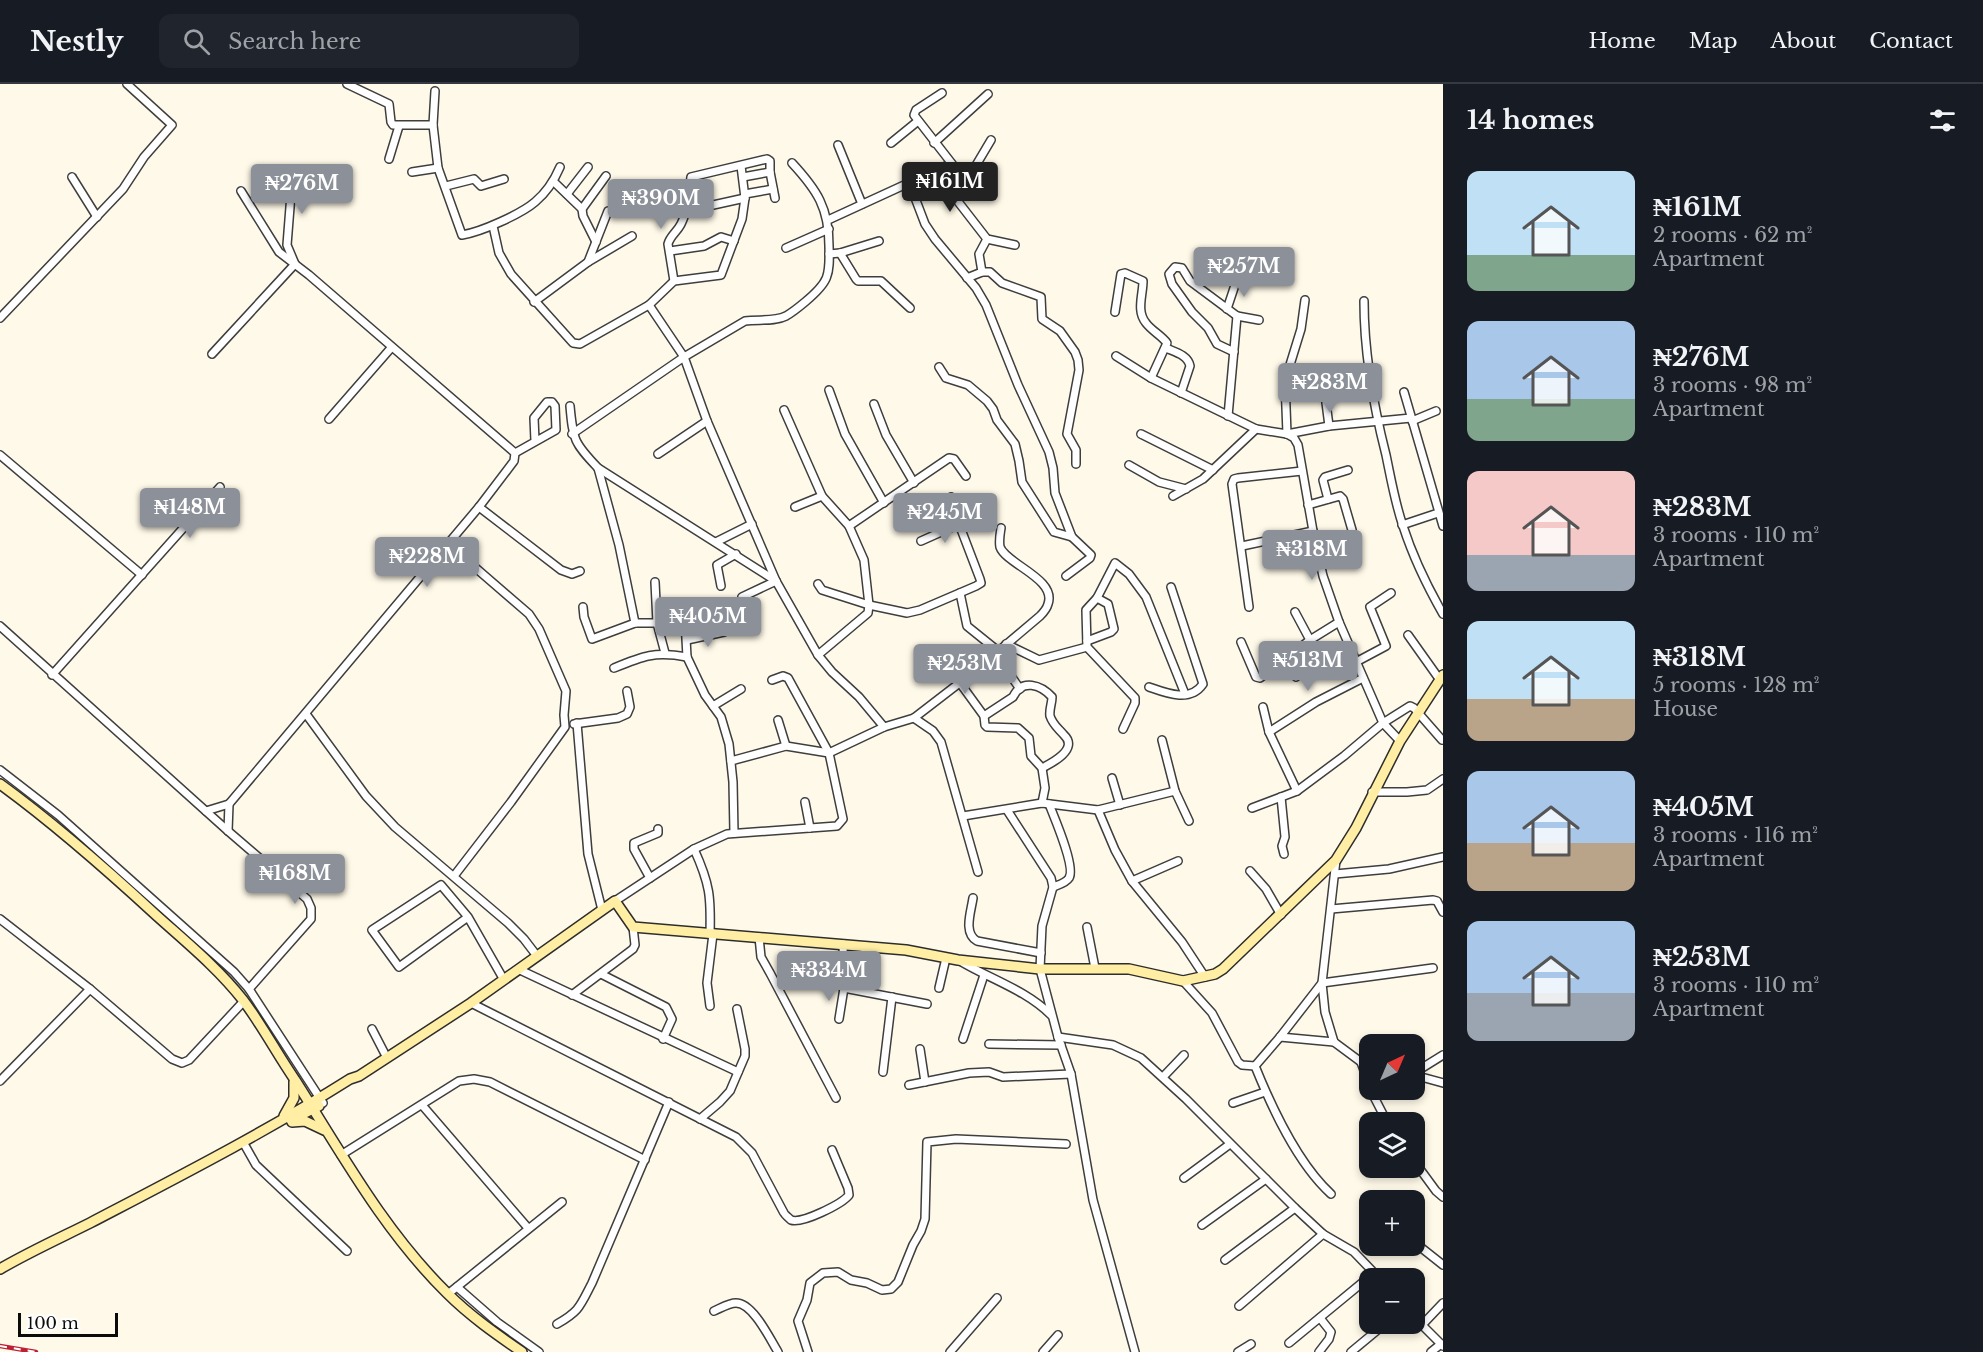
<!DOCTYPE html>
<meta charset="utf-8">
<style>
body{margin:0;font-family:"Libre Baskerville",serif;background:#20242c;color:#f1f3f6;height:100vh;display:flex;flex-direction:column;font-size:22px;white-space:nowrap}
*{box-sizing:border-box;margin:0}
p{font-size:20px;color:#9ea1a6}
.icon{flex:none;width:33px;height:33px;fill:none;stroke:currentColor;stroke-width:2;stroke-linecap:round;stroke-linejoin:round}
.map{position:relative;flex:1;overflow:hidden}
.panel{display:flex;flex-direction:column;background:#171b24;width:540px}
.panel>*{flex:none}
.needle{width:39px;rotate:44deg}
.tools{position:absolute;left:1359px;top:950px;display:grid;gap:12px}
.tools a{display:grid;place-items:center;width:66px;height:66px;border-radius:12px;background:#171b24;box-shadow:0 3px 9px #0003;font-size:30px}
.scale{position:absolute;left:18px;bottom:15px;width:100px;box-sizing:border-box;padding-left:6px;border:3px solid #0b0b0b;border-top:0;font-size:16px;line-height:21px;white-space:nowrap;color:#0b0b0b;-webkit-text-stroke:4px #fff;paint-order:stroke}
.price{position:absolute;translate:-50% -51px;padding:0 14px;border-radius:6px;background:#8c9099;color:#fff;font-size:20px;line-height:39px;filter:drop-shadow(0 2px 3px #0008)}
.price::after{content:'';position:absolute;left:50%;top:36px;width:18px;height:14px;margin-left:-9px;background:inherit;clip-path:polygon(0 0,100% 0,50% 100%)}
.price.on{background:#222;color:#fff}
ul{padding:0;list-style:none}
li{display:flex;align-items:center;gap:18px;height:150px;padding:0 24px}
li span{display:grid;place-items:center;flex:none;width:168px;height:120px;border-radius:12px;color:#555}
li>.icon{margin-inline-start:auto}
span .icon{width:72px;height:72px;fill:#fffc;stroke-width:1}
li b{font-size:26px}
h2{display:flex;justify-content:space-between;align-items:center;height:72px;padding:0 24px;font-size:26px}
header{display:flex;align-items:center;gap:36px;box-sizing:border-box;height:84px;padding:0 30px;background:#171b24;border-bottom:2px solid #363941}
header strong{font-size:28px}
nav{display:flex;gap:33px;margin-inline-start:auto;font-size:21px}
.search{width:420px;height:54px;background:#20242c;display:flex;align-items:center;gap:15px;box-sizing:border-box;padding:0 21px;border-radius:12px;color:#9ea1a6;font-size:22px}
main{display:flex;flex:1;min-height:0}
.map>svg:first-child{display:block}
</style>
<header>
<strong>Nestly</strong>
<div class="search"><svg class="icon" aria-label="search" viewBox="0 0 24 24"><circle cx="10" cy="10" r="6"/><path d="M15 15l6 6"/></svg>Search here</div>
<nav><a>Home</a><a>Map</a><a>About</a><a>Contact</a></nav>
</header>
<main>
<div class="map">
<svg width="1443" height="1268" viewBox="0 0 1443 1268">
<rect width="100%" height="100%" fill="#fff9e9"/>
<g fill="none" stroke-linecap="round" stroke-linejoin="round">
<defs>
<g id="street">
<polyline points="347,0 389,20 391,38 393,41 433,41"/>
<path d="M435,7L433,41L438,84L462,151C481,148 521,130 535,118C547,108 554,97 560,83"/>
<polyline points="942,9 916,26 914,31 967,99"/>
<polyline points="991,56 956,115 987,155 1015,161"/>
<polyline points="891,59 918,37"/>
<polyline points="934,59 988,10"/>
<polyline points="838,61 862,120"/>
<polyline points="389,75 399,42"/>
<polyline points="741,82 745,114 742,135 721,191 674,197 649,221 684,273 707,337 776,497 818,571 832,588 859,613 884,643"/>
<polyline points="293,85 287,161 295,180"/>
<polyline points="412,88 438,84"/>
<polyline points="72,93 97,133"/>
<polyline points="743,93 770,88"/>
<polyline points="554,98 582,125 583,132 596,158"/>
<polyline points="909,98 925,140 935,155 976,204 986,221 1018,301 1049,368 1053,384 1055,409 1072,453 1091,471 1090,474 1066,492"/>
<polyline points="446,102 474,95 481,102 504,95"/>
<polyline points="567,110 588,83"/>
<polyline points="745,110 773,105"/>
<polyline points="582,125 606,92"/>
<polyline points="686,127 745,114"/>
<polyline points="828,136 950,80"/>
<polyline points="493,142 499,169 511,190 573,259 580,260 649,221"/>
<polyline points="786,164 829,145"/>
<polyline points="670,167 704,162 721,153 734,157"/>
<polyline points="840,169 856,195 858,197 881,197 910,224"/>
<polyline points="829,170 840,169 879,157"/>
<polyline points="588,178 608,127"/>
<polyline points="982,188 979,170 987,155"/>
<polyline points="967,194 982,188 990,188 1002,199 1041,213 1042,235 1060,247 1075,268 1078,276 1079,286 1067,350 1076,366 1076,380"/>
<path d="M674,197L668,160C670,152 677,148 681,140C688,126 689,109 691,93L767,75L770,77V88L775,114"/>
<path d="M1364,217C1364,270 1373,320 1386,371C1391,395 1395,419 1403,442C1413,473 1427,502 1443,530"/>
<polyline points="534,218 588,178 632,152"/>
<polyline points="1227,225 1237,195"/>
<path d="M1115,228L1121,190L1125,189L1143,197C1143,211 1136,227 1146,239C1152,247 1161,251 1167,259L1151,294"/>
<polyline points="0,234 123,105 144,73 172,41 127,0"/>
<path d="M1166,264C1175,268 1188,271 1190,282L1181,309"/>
<polyline points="1234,268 1217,260 1208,244 1192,228 1172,200 1169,190 1175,183 1182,184 1190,197 1237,232 1259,236"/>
<polyline points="212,270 295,180"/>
<polyline points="1116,272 1151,294 1256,345 1287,350 1329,342 1411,334"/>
<polyline points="939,283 946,294 968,301 987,317 993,325 997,336 1015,360 1019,377 1022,398 1054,448 1072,453"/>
<polyline points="1324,303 1329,342"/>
<polyline points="829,306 845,350 884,419"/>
<polyline points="1404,308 1443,442"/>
<polyline points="874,320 886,351 914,399"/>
<path d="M570,322C573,356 574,359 598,384L776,497"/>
<polyline points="784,326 822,412 849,442 864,476 869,521 868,529 818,571"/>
<polyline points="1228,332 1237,232"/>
<polyline points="329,335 391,264"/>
<polyline points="1412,337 1436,327"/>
<path d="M572,350L684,273L745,237C758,235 774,238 786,232C793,228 799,223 805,218C829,198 830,192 829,162C829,124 817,106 792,79"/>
<polyline points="1141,350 1213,386"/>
<polyline points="1287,350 1294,354 1298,361 1313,447 1323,492 1339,538 1383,639 1400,657"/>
<polyline points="1287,350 1285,297 1301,245 1305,216"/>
<polyline points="515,369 556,346 555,322 552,318 547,318 534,334 535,357"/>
<polyline points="658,370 707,337"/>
<polyline points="0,371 142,491"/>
<polyline points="1129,381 1159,398 1186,405"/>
<polyline points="598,384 619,461 635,539"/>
<polyline points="1173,412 1203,395 1256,345"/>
<polyline points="1328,415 1323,396 1325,393 1348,386"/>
<polyline points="1308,421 1340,412 1343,415 1352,446"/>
<polyline points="479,423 561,486 572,490 580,487"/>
<polyline points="795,423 822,412"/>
<polyline points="1402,441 1438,429"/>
<polyline points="849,442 949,374 954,375 966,392"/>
<polyline points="921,457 959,440"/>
<polyline points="716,458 752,440"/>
<polyline points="448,460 529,530 539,545 566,607 564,631 565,643 511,718 454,792"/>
<polyline points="1242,462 1313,447"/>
<polyline points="655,498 657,539 665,569"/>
<polyline points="818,500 822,506 869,521 907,529 920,526 976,502 981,499 980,495 959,440 957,426 951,413"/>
<polyline points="721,502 717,481 736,470"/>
<polyline points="960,509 967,542 998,567 1007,576 1011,592 1020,605"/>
<polyline points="742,513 776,497"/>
<polyline points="684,518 687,573 705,611 721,633 729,660 733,698 734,749"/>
<polyline points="583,523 584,533 592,555 635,539 657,539"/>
<polyline points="1249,523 1232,400 1234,395 1238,394 1302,387"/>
<polyline points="1295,528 1310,556"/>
<polyline points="0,542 228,747 307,815 311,824 311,835 249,905"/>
<polyline points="1408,551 1440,596"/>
<polyline points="687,556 724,548"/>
<polyline points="1087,557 1111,548 1114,545 1108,520 1097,514"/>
<polyline points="1241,558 1256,593 1260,594 1310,556 1339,538"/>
<polyline points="1006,560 1039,576 1087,563"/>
<polyline points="1285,577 1296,593"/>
<polyline points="1356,578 1386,562 1370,523 1391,509"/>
<path d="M614,584C643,572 655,567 687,573"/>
<polyline points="52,591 220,403"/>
<polyline points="960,599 984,632 985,641 987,643 1018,644 1029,654 1031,672 1042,684 1045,704 1042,719"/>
<path d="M1149,603C1166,609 1190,619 1203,600L1171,503"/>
<polyline points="713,622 741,605"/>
<polyline points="1263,623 1269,648 1297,707"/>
<polyline points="306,630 366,712 395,743 508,839 524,855 537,872"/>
<path d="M984,632L1013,613C1022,594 1041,601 1052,613C1052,620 1049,625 1050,632C1053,641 1058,644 1064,651C1079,665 1052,679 1042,684"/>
<polyline points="914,634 933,647 941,658 978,788"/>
<polyline points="778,636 786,662"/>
<polyline points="577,639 588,770 602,826"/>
<polyline points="574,640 618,634 627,630 630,623 627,607"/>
<polyline points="1123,645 1135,619 1135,614 1087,563 1086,526 1097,514 1115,479 1129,490 1146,513 1185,610"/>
<polyline points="1269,648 1316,618 1363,594"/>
<polyline points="1162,656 1175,707 1189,737"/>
<path d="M731,677L786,662L829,669L884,643L914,634L975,587L1040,532C1043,529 1047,524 1048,520C1057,495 1006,480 1000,463C999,458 1000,450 1001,444"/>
<polyline points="0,686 58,731 234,888 249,905 323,1019"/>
<polyline points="1112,694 1120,721"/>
<polyline points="1372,708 1407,708 1427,706 1443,695"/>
<polyline points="1281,713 1285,753 1282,762 1284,770"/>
<polyline points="805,718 810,744"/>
<path d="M1049,720C1054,733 1076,783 1069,794C1066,799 1058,801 1053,803"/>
<polyline points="1252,724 1297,707 1344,672 1383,639 1410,622 1414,624 1442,656"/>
<polyline points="1007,726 1051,794 1053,803 1042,842 1040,885 1058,953 1071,990 1093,1116 1135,1268"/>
<polyline points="1098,726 1115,766 1132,797 1182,858 1205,893"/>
<polyline points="206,727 229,720 479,423 514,377 515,369 309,191 279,168 241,107"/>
<polyline points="963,732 1042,719 1098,726 1175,707"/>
<polyline points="228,747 229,720"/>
<path d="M694,765C710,800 711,813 710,850"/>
<polyline points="1336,776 1322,899 1325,928 1334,958 1361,978 1370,980"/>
<polyline points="1250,787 1266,805 1281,831"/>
<polyline points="1335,790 1389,785 1443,773"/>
<polyline points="650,794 634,765 634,759 658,749 658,745"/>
<polyline points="1132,797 1178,777"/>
<path d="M973,814C971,828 963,849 977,857L1041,869"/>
<polyline points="615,817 694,765 727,750 837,742 843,735 829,669 788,594 783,592 772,596"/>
<polyline points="1331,825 1433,816 1437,817 1443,828"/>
<polyline points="468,833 399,883 372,846 441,801 468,833 504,896"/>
<polyline points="0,835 90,905 172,975 182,979 189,976 244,917"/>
<polyline points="1087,843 1095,884"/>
<polyline points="759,853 761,873 770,889 836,1014"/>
<path d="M960,877C990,895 1026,906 1051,931"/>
<polyline points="520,886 738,988"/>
<polyline points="601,890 666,923 672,935 663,955"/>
<polyline points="865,890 865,862"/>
<polyline points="1183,897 1212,929 1238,978 1242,981 1255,982"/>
<polyline points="844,904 927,920"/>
<polyline points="939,904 946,874"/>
<polyline points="572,911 633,865 635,861 633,843"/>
<path d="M471,919L736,1053L752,1069L784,1129C784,1130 791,1136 791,1136C802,1140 842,1120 849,1111L848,1104L832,1066"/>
<polyline points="710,922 707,899 713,850"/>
<polyline points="839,935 844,904 843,860"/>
<polyline points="372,945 387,974"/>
<polyline points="1058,953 1113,961 1141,974 1186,1015 1295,1124 1323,1150 1354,1168 1379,1194"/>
<polyline points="1280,953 1334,958"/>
<polyline points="963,955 984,891"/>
<polyline points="989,960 1061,961"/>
<polyline points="920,965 925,998"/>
<polyline points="1361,978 1370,1003"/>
<polyline points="1255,982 1280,953 1322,899 1433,884"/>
<path d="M1255,982C1272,1024 1297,1079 1331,1110"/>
<polyline points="883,988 892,913"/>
<polyline points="1414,989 1443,971"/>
<polyline points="1414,991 1443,999"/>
<polyline points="1163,993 1184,971"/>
<polyline points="0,997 90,905"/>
<polyline points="909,1001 969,989 989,988 1003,993 1071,990"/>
<polyline points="1370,1005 1387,1038"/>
<polyline points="1233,1019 1265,1008"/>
<polyline points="422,1021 528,1144"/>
<polyline points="700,1035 720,1018 730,1007 745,972 745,965 737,925"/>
<polyline points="243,1058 256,1081 347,1167"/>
<polyline points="341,1071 459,997 474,995 490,998 645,1076"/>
<polyline points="1414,1077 1436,1107 1443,1113"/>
<polyline points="1184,1094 1230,1060"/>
<polyline points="1202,1141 1266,1095"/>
<polyline points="1414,1158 1443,1181"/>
<polyline points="1225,1176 1295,1124"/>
<polyline points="457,1203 497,1238 539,1268"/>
<polyline points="448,1210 562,1118"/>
<polyline points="1239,1222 1323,1150"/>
<path d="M714,1227C721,1224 729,1219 736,1219C753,1219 770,1255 778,1268"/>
<polyline points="1414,1233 1443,1262"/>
<path d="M557,1240C580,1227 580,1222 592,1199L669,1018"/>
<polyline points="1422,1241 1443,1219"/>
<polyline points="1289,1259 1374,1189"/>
<polyline points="808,1268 798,1237 807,1216 810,1199 823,1189 838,1188 851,1196 867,1199 882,1206 891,1205 898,1198 913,1161 921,1147 925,1135 927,1058 956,1055 1066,1060"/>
<polyline points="950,1268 997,1214"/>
<polyline points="1043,1268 1058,1251"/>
<polyline points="1238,1268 1251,1260"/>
<polyline points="1319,1268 1329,1255 1331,1248 1320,1234"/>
<polyline points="1351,1268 1386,1239"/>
<polyline points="1431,1268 1441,1260"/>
</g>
<g id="secondary">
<path d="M0,700C55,740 106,785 156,831C186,858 218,884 243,916C262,941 277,970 295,996C342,1070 384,1147 447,1209C470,1232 496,1250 522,1268"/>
<polyline points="284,1032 294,1014 294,998"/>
<polyline points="291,1036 319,1022"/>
<polyline points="292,1038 305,1037 324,1046"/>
<path d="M0,1185C29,1168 60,1154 90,1139C178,1093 266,1048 350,995L359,992L471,919L615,817L633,843L906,866L958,876L1040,885H1129L1183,897L1215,890L1223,885L1336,776L1356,744L1400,657L1443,591"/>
</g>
</defs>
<use href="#street" stroke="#3e3e3e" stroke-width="10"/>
<use href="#secondary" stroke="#2d2d2d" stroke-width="12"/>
<use href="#street" stroke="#fff" stroke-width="7"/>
<use href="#secondary" stroke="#ffeea4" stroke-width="9"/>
<defs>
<polyline id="rail" points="0,1262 36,1268"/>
</defs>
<use href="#rail" stroke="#bf1f33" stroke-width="4.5"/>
<use href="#rail" stroke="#fff" stroke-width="2" stroke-dasharray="7" stroke-linecap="butt"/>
</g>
</svg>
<div class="tools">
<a><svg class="needle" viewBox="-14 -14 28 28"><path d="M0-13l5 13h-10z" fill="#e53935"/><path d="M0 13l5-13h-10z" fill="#9ea1a6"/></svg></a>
<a><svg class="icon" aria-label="layers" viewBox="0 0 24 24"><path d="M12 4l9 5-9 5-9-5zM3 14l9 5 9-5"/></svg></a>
<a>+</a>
<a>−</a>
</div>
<div class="scale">100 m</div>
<b class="price on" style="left:950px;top:129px">₦161M</b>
<b class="price" style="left:302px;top:131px">₦276M</b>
<b class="price" style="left:661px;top:146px">₦390M</b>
<b class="price" style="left:1244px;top:214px">₦257M</b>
<b class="price" style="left:1330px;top:330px">₦283M</b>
<b class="price" style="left:190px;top:455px">₦148M</b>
<b class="price" style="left:945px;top:460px">₦245M</b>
<b class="price" style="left:1312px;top:497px">₦318M</b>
<b class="price" style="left:427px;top:504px">₦228M</b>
<b class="price" style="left:708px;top:564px">₦405M</b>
<b class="price" style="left:1308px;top:608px">₦513M</b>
<b class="price" style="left:965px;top:611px">₦253M</b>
<b class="price" style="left:295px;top:821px">₦168M</b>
<b class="price" style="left:829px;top:918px">₦334M</b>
</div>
<section class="panel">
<h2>14 homes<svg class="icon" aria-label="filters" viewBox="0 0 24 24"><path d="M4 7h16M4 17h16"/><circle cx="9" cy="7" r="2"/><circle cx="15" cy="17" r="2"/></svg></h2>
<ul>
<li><span style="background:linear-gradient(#bfe0f5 70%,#7fa58c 0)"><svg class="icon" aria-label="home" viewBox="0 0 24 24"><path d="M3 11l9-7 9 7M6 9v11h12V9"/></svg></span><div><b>₦161M</b><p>2 rooms · 62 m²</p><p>Apartment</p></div></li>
<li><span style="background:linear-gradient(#a9c7e8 65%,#7fa58c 0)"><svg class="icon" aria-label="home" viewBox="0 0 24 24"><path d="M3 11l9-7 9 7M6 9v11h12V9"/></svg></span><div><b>₦276M</b><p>3 rooms · 98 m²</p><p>Apartment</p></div></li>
<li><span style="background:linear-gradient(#f6c9c9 70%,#9aa5b1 0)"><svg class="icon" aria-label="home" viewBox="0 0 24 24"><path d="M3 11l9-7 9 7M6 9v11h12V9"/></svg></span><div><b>₦283M</b><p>3 rooms · 110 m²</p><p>Apartment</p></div></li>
<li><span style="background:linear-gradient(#bfe0f5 65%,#b9a48a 0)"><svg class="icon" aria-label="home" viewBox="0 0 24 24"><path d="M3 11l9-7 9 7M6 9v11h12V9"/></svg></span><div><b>₦318M</b><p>5 rooms · 128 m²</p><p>House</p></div></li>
<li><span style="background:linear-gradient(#a9c7e8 60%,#b9a48a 0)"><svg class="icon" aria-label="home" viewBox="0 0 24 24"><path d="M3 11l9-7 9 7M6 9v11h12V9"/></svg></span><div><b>₦405M</b><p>3 rooms · 116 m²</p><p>Apartment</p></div></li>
<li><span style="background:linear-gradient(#a9c7e8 60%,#9aa5b1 0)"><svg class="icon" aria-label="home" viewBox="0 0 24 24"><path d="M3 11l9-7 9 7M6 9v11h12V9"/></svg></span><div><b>₦253M</b><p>3 rooms · 110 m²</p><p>Apartment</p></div></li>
</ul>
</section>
</main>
